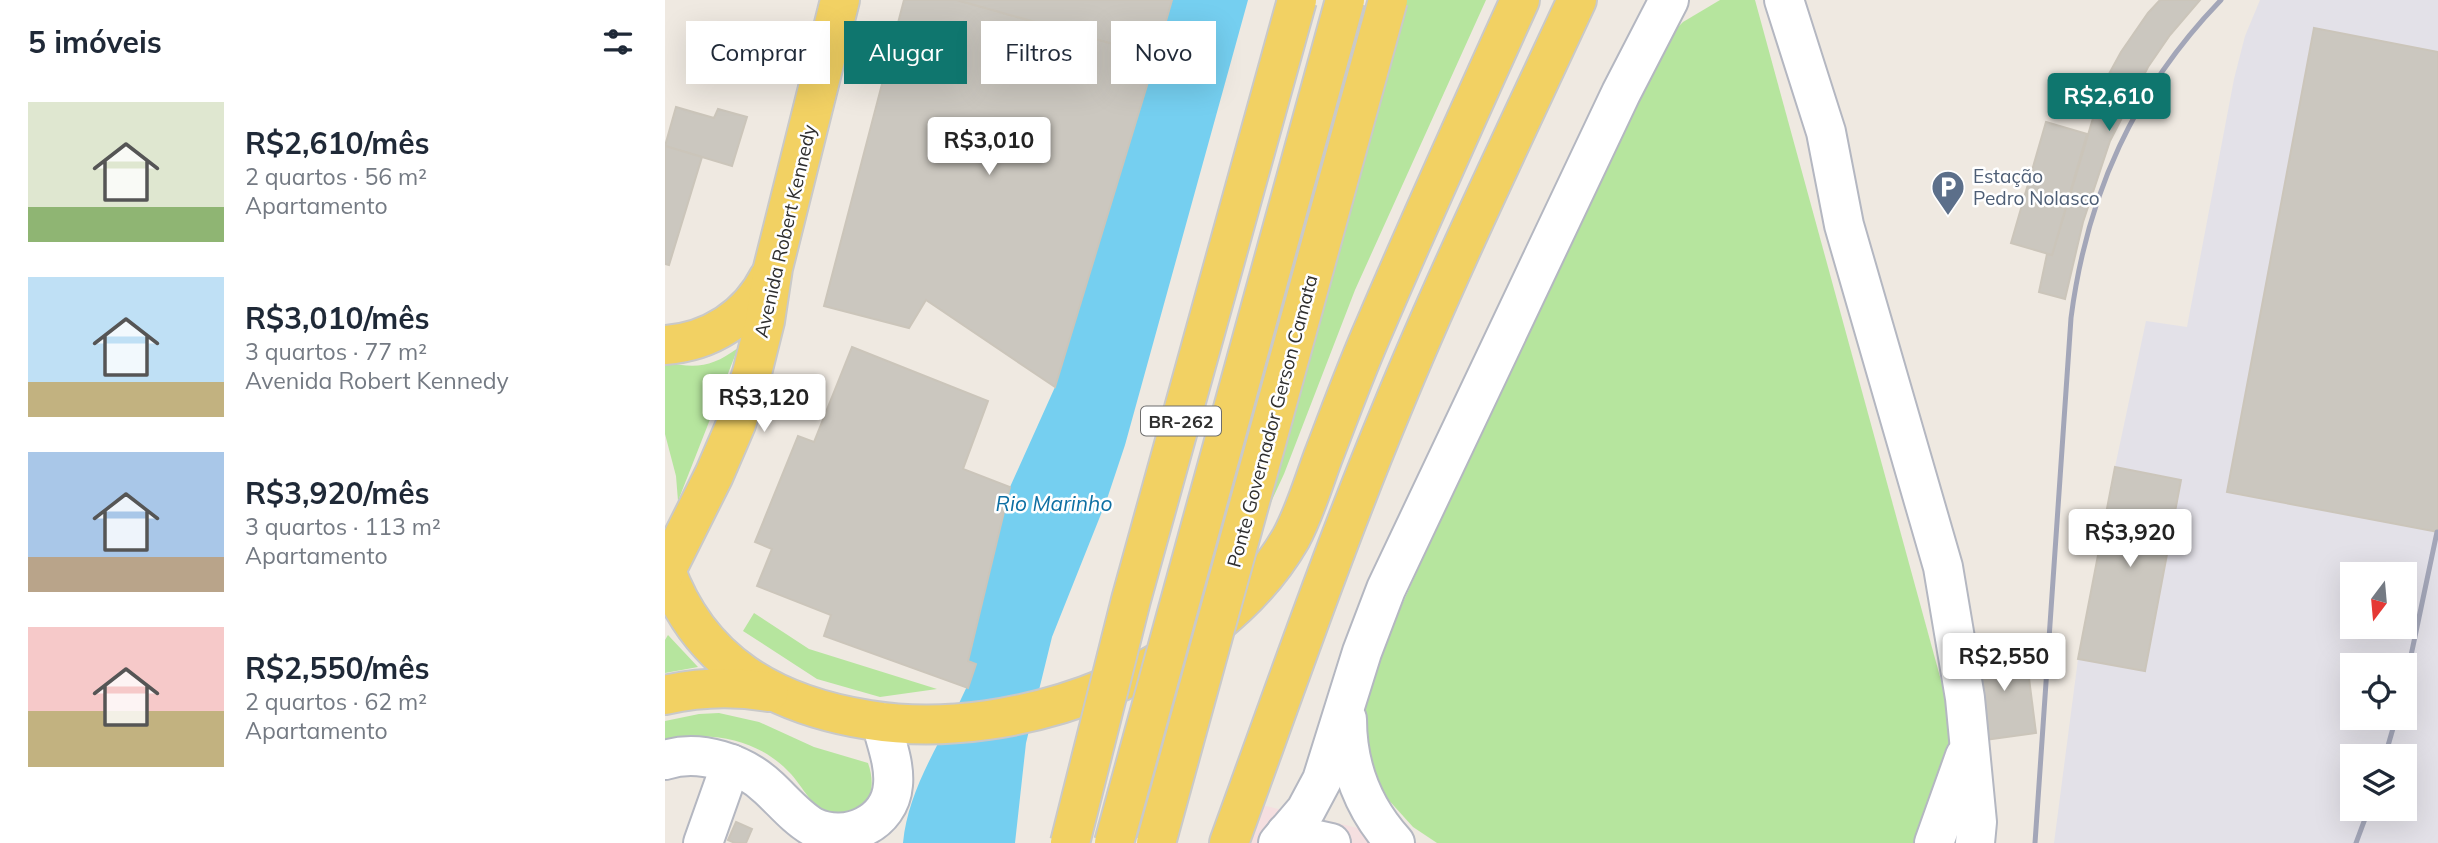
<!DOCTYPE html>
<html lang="pt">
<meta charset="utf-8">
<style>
body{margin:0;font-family:Mulish,sans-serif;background:#f2f2f3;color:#1f2937;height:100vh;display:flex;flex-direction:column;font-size:26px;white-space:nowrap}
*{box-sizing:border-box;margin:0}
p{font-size:23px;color:#747a83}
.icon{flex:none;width:38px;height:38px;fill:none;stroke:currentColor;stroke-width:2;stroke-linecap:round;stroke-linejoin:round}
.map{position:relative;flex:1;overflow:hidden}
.details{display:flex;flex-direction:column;background:#fff;width:665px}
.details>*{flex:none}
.top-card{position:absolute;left:21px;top:21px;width:665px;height:63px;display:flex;gap:14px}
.needle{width:46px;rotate:196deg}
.tools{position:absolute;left:1675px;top:562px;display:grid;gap:14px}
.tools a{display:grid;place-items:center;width:77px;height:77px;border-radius:0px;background:#fff;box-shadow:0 7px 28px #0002;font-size:35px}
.price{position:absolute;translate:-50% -60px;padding:0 16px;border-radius:7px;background:#fff;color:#222;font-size:23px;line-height:46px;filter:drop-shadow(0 2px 4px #0008)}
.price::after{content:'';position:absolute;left:50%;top:42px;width:21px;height:16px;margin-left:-10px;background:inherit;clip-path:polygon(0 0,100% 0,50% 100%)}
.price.current{background:#0f766e;color:#fff}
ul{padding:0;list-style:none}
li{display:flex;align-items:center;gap:21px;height:175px;padding:0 28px}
li span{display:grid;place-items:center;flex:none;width:196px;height:140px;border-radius:0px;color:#555}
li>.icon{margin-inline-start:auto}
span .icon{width:84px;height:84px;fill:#fffc;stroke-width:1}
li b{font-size:30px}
h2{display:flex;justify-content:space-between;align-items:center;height:84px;padding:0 28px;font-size:30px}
.chip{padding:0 24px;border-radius:0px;background:#fff;box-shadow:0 7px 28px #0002;font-size:24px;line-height:63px}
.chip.current{background:#0f766e;color:#fff}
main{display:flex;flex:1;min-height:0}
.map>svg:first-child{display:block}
</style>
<main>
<section class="details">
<h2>5 imóveis<svg class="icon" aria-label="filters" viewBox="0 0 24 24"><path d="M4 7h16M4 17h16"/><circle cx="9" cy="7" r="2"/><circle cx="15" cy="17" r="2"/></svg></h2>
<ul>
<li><span style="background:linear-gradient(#dfe7d0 75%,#8fb573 0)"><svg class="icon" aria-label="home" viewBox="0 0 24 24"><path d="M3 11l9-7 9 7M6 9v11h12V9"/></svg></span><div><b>R$2,610/mês</b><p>2 quartos · 56 m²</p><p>Apartamento</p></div></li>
<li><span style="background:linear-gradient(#bfe0f5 75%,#c2b280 0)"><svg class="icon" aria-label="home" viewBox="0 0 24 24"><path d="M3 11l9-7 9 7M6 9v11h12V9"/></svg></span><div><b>R$3,010/mês</b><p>3 quartos · 77 m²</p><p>Avenida Robert Kennedy</p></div></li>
<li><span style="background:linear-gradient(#a9c7e8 75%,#b9a48a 0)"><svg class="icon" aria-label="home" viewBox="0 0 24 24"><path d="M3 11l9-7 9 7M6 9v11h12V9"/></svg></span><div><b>R$3,920/mês</b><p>3 quartos · 113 m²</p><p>Apartamento</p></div></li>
<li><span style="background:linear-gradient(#f6c9c9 60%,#c2b280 0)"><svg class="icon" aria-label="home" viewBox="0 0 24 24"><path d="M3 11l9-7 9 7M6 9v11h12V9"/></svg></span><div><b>R$2,550/mês</b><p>2 quartos · 62 m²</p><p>Apartamento</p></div></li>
</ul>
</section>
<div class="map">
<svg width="1773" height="843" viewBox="0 0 1773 843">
<rect width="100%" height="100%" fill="#efe9e1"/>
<path fill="#e3e1e8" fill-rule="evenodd" d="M1595,0H1773V843H1389L1413,659L1450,467L1481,321L1522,327L1569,79L1580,36ZM1687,574H1740V626H1687ZM1687,665H1740V718H1687ZM1687,756H1740V808H1687Z"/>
<polygon fill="#f5dfe0" points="568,798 755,843 557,843"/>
<g fill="#b6e59e">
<polygon points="740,0 821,0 690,290 619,474 601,513"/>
<polygon points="1055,0 1090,0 1283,706 1290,772 1286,843 772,843 748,827 720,796 706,774 696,722 721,640 976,76 993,47 1018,22"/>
<path d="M73,348L13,501L11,476L0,434V362C31,369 47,367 73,348Z"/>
<polygon points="89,613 144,649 272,689 215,697 152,679 78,631"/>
<polygon points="3,635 33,667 0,673 0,640"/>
<path d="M54,713L94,722L149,747L203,763C211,786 207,808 181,813C173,815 168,816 160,812C145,804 136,784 124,772C93,739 43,729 0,742V721L34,714Z"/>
</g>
<path fill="#75cff0" d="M507,0H583L460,445L442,499L387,637L361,743L350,843H238C244,778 290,724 311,664L303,661L345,487L390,387Z"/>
<g fill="#cbc7bf" stroke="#cbc5ba" stroke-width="2">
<polygon points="239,0 292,0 491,56 390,387 261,300 244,328 159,306"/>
<polygon points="292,0 507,0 491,56"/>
<polygon points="1495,0 1535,0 1505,35 1483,67 1445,141 1418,222 1400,299 1374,292 1382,254 1387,255 1438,85 1456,52 1483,13"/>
<polygon points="1649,28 1773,52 1773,532 1562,492"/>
<polygon points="11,107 49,118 53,109 82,117 67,166 0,146"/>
<polygon points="1381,122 1422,134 1387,255 1346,243"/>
<polygon points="0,146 37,157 4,265 0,264"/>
<polygon points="187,347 323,401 298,469 345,487 303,661 311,664 303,688 159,636 166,615 92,586 107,549 90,542 133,436 149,442"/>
<polygon points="1450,467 1516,480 1480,671 1413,659"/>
<polygon points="1360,647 1371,733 1319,740 1308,653"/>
<polygon points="71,822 87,829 81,843 70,843 63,840"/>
</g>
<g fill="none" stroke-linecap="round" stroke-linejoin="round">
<defs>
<g id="minor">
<polyline points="1119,0 1161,132 1179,225 1278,567 1300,698 1312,822 1310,843"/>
<path d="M682,719C682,766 699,809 730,843"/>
<path d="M0,760C35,749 78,763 104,788C118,801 132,818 148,827C182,843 225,823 228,785C230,764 221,742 216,722"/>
<polyline points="621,833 666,843"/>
<polyline points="38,843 66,764"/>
<polyline points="613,843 641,810 657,780 697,652 721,589 956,93 1004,0"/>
<polyline points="1269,843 1300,756"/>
</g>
<g id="major">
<path d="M0,345C45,342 84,317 104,277"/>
<path d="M0,568C34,663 109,705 204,720C351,744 550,670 626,538C640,512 648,484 658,457C675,413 691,369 710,326C757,216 806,108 855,0"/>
<polyline points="0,573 49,475 71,424 87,373 100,321 108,268 175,0"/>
<path d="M0,695C35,687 68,686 104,692"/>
<path d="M564,843C617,698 667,553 726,411C783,272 849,136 912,0"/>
</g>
</defs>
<use href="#minor" stroke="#b4b7c1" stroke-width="42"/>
<use href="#major" stroke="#c9c9c9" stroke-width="42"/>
<use href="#minor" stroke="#fff" stroke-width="38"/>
<use href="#major" stroke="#f2d163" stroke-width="38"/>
<g stroke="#a3a6b8" stroke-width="5">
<polyline points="1740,684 1772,532"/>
<polyline points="1720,756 1731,718"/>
<path d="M1370,843L1406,318C1422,194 1469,90 1556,0"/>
<polyline points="1691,843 1704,808"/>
</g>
<defs>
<g id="major-bridge">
<polyline points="405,843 466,600 632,0"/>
<polyline points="449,843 680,0"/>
<polyline points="491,843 723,0"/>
</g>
</defs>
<use href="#major-bridge" stroke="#c9c9c9" stroke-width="42" stroke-linecap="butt"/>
<use href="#major-bridge" stroke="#f2d163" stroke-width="38"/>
</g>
<defs>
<symbol id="parking-pin" viewBox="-11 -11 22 30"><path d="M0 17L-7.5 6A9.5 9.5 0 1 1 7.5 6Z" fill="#5c6f8a" stroke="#fff"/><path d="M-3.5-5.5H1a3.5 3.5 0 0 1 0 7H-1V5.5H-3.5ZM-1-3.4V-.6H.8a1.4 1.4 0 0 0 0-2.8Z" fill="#fff"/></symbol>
</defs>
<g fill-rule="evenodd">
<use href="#parking-pin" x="1264" y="168" width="38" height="52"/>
</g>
<g text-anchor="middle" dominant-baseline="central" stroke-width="5" stroke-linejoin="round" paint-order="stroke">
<rect fill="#fff" stroke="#6d6d6d" stroke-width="2" x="476" y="406.5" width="80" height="29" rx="5"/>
<g font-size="18" font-weight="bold" fill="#2e2e2e">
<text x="516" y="421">BR-262</text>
</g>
<g font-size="19" fill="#4e5e75" stroke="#fff" text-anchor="start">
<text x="1308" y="176">Estação<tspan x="1308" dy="22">Pedro Nolasco</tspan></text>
</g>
<g font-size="19" fill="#2e2e2e" stroke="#fff">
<text transform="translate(120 231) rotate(-77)">Avenida Robert Kennedy</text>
<text transform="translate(607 421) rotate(-75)">Ponte Governador Gerson Camata</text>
</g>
<g font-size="21" font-style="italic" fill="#0d6fa3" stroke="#fff">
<text x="389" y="503">Rio Marinho</text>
</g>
</g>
</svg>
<div class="tools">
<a><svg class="needle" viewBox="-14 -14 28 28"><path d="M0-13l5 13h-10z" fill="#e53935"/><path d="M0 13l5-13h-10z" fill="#747a83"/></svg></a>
<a><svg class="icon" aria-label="locate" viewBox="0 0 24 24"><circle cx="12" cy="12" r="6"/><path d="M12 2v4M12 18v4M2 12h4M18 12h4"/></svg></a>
<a><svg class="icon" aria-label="layers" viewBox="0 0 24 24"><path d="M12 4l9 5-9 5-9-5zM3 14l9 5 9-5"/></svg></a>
</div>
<b class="price current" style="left:1444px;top:133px">R$2,610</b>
<b class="price" style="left:324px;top:177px">R$3,010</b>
<b class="price" style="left:99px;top:434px">R$3,120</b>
<b class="price" style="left:1465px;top:569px">R$3,920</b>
<b class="price" style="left:1339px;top:693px">R$2,550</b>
<div class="top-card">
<a class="chip">Comprar</a>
<a class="chip current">Alugar</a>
<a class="chip">Filtros</a>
<a class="chip">Novo</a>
</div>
</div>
</main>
